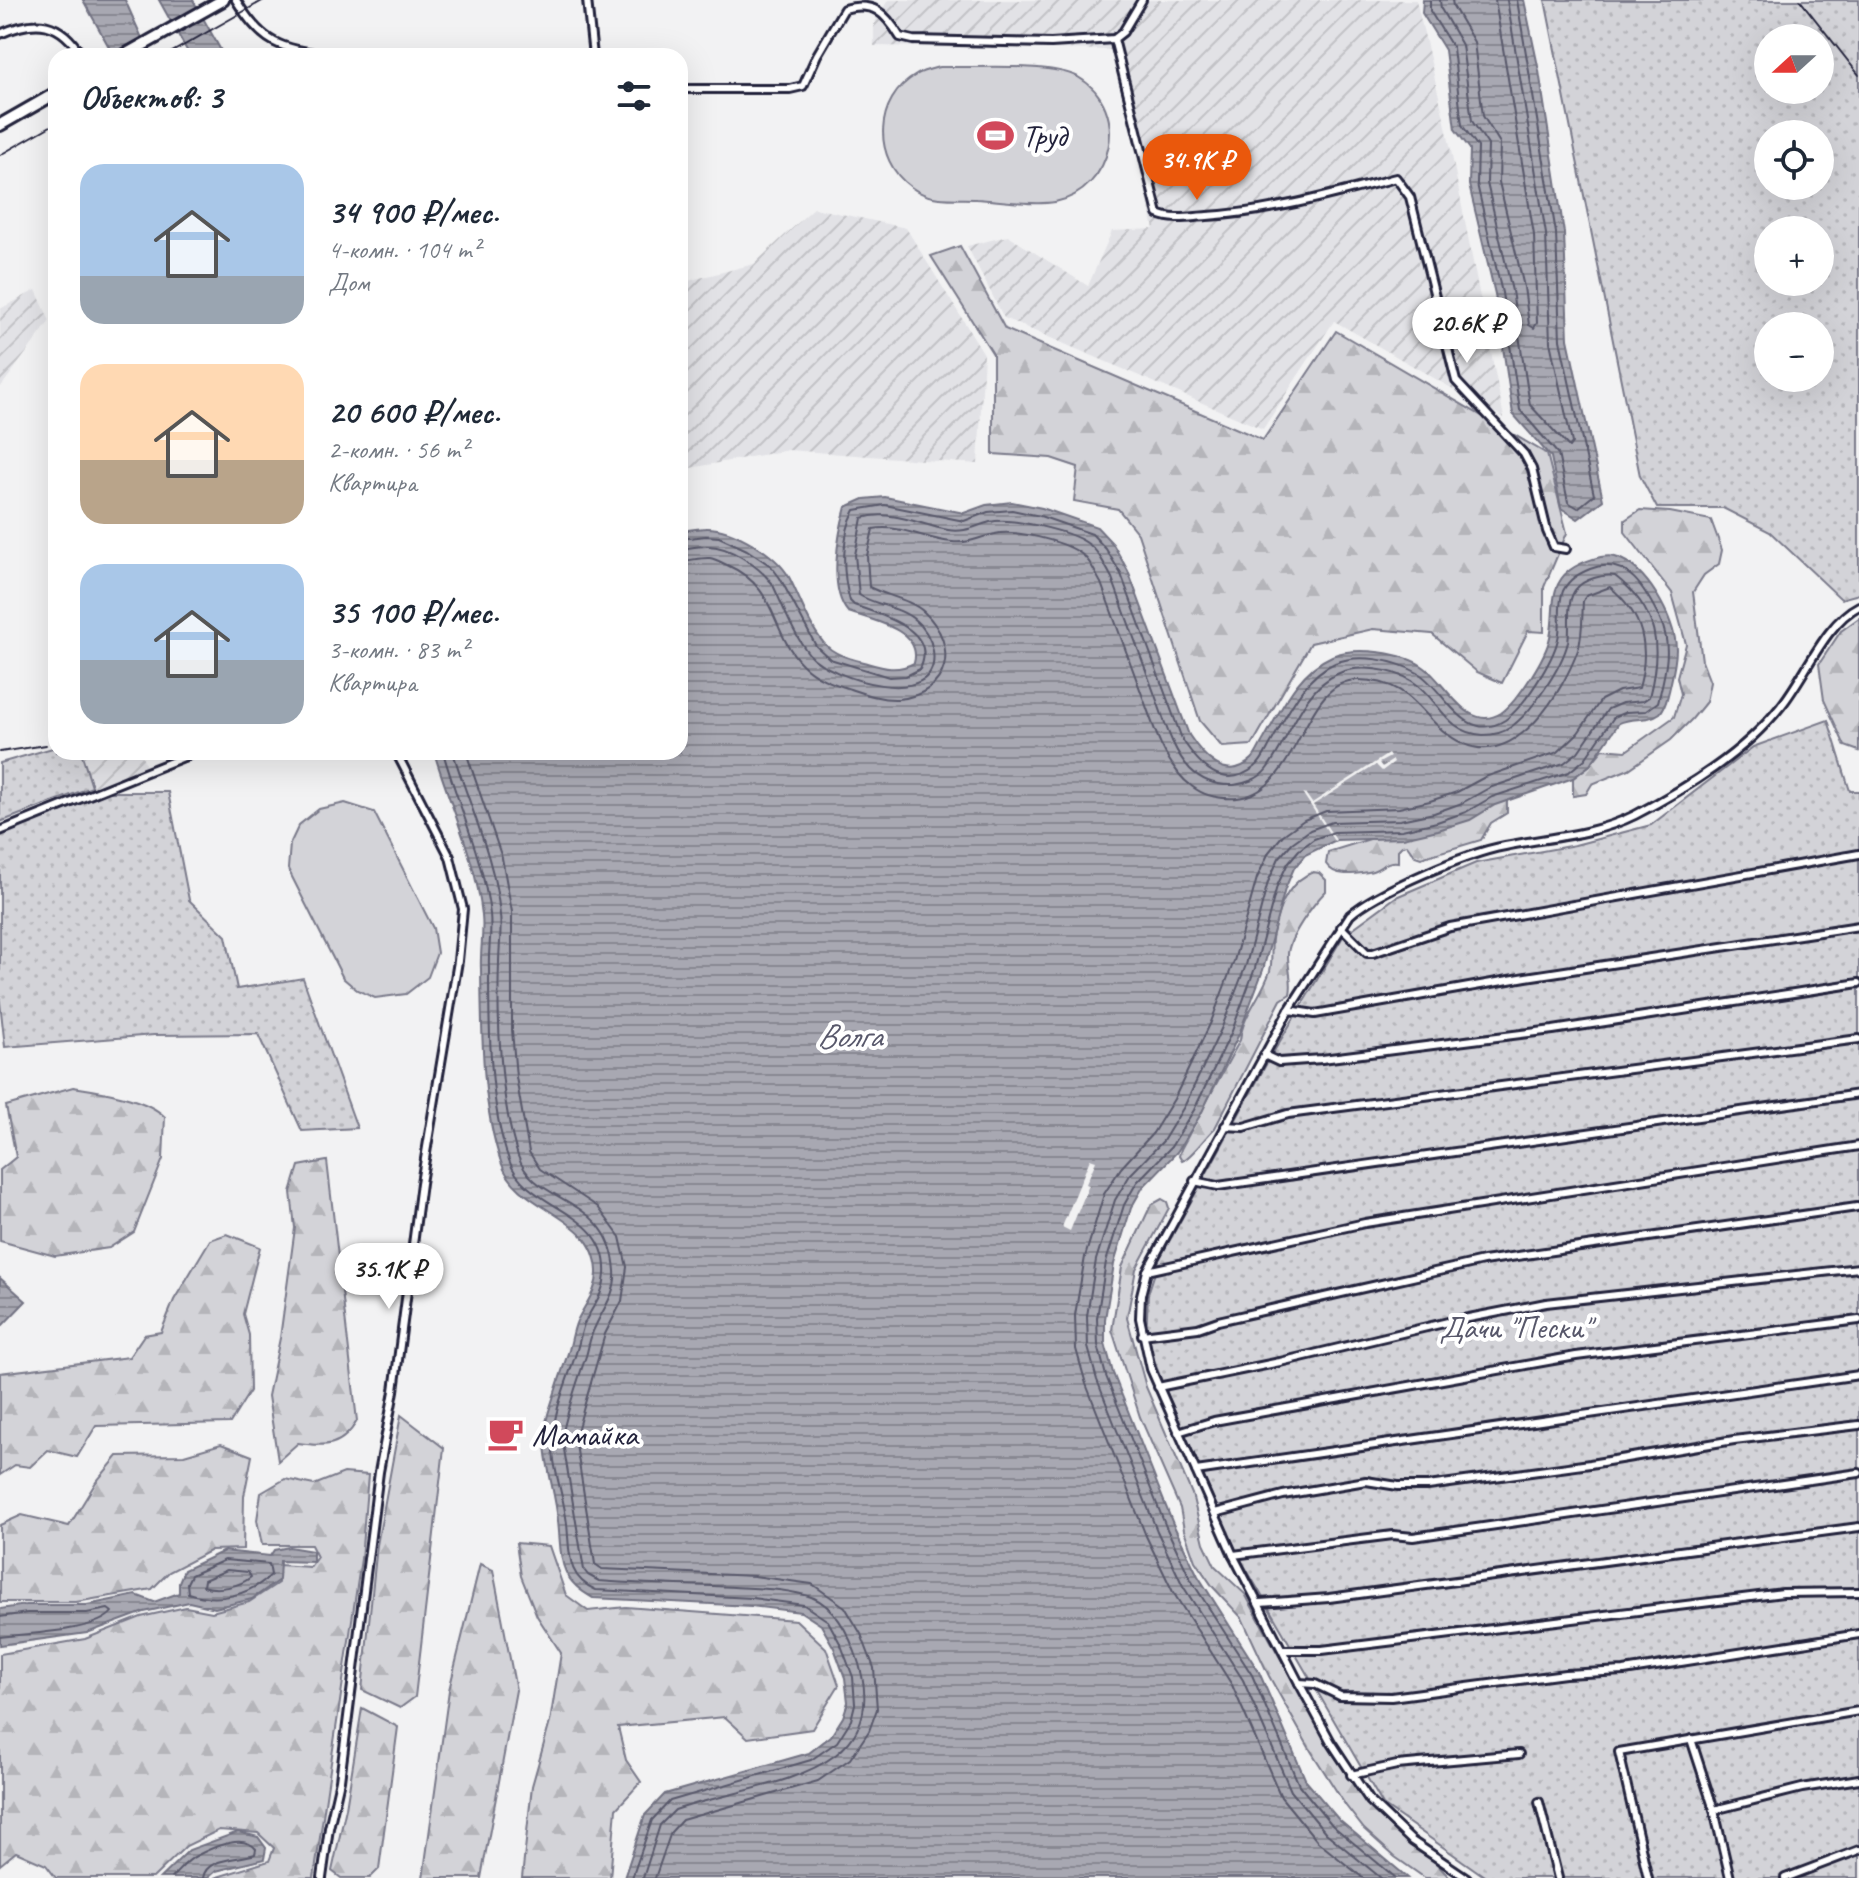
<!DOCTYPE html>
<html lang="ru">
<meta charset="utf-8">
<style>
body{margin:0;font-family:Caveat,sans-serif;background:#f2f2f3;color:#1f2937;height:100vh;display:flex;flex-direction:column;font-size:30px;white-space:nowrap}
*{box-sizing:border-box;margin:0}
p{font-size:26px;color:#747a83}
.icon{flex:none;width:44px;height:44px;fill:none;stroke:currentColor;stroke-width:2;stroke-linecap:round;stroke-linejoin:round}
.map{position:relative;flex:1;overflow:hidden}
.panel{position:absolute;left:48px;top:48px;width:640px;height:712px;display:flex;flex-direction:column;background:#fff;border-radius:24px;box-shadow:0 8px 32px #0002}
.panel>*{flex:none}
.needle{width:52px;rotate:249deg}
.fabs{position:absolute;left:1754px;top:24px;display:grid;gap:16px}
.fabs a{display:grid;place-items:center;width:80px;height:80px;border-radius:50%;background:#fff;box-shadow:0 8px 32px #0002;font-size:40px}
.price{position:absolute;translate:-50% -68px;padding:0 18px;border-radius:28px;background:#fff;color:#222;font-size:26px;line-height:52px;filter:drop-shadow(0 2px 4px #0008)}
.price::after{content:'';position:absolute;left:50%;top:48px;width:24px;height:18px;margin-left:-12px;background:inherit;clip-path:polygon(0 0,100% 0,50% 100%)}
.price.on{background:#ea580c;color:#fff}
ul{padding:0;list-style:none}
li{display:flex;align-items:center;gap:24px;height:200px;padding:0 32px}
li span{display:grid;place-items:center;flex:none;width:224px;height:160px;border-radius:24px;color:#555}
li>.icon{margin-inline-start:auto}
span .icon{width:96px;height:96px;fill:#fffc;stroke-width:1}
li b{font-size:34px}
h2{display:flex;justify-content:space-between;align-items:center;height:96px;padding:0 32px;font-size:34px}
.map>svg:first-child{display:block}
</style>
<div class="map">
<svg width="1859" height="1878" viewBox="0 0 1859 1878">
<defs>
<pattern id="industrial-furrows" width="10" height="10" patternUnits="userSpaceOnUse" patternTransform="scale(2)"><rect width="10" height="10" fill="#e2e2e6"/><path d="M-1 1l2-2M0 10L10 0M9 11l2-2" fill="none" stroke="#c2c2c6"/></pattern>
<pattern id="forest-firs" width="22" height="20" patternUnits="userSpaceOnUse" patternTransform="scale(2)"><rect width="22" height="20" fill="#d3d3d8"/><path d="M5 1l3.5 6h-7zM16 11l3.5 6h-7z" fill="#b5b5ba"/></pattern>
<pattern id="garden-dots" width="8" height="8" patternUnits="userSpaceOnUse" patternTransform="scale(2)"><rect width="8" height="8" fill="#d3d3d8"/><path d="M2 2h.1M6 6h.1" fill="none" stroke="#b5b5ba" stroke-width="1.8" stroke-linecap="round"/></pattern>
<pattern id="water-rules" width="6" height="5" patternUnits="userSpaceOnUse" patternTransform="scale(2)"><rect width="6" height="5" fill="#a8a8b2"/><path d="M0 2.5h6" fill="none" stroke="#888892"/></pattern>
</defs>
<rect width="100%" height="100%" fill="#f2f2f3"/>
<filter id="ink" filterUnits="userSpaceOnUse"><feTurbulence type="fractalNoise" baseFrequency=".0125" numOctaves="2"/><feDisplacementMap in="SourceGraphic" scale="16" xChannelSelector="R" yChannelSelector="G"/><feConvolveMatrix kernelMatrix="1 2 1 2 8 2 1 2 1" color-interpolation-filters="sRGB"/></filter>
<g filter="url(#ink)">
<g fill="url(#industrial-furrows)">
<polygon points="888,0 1416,0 1446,126 1504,418 1334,321 1263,429 1004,318 967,246 1008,236 1088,286 1112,231 1154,229 1114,50 874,46 874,24"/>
<polygon points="814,208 906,228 984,354 978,464 788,450 680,470 680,283 754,264"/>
<polygon points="36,290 50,321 0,388 0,309"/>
<polygon points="81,752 141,752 146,767 92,787"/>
</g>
<g fill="#d3d3d8" stroke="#7a7a8a" stroke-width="2">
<path d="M939,67C973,68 1050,62 1078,77C1132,108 1113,191 1055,202C1033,206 999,200 976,199C962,198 946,200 933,197C926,196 916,191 911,187C872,159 874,99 916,75C922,71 931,69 939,67Z"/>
<polygon points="345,803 374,812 433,928 437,953 428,977 406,994 375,998 357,990 343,978 288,869 290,844 299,825 319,809"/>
</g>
<g fill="url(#forest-firs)" stroke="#7a7a8a" stroke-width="2">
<polygon points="960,246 1005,329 1263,440 1336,331 1547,454 1567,533 1544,587 1544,632 1528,631 1502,683 1477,672 1432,634 1373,629 1311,643 1252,745 1222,747 1200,721 1138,534 1118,509 1074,501 1078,467 1051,458 993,454 993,354 931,256"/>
<polygon points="1640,510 1670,512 1711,520 1722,550 1719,564 1704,575 1693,592 1702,661 1710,682 1706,702 1692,719 1671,740 1629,769 1592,784 1586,794 1573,796 1573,778 1590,765 1603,749 1626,751 1674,717 1681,694 1677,677 1686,644 1672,593 1625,532 1625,520"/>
<polygon points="1859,618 1859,751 1845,746 1824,700 1819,664 1841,631"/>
<path d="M1507,800V813L1491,823L1481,840L1421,858L1415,856L1407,845L1402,846L1398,850V862C1384,860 1380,871 1368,872C1354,874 1335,878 1326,864L1328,852L1373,838H1385Z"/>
<path d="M1313,872L1319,873L1326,880V891C1314,903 1287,939 1288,956C1288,969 1293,981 1290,994L1281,1000L1215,1128C1204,1138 1193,1156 1182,1161L1179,1156L1181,1149L1240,1040C1243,1014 1262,996 1270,971C1273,958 1270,945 1273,933C1278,908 1289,881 1313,872Z"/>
<path d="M73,1087C99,1091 147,1098 165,1117L163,1159L134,1232L109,1248L55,1256L0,1241V1170L16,1157L6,1106Z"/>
<path d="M327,1161L357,1421C342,1447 326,1447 298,1443L278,1461L268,1396L280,1338L295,1228L291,1192L299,1166Z"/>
<polygon points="1162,1199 1167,1202 1169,1208 1136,1269 1127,1318 1146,1387 1192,1494 1204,1543 1215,1566 1245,1594 1333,1754 1361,1796 1396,1833 1432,1859 1450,1878 1425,1878 1395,1857 1364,1829 1346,1806 1311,1751 1269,1676 1242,1618 1213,1587 1195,1561 1184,1530 1180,1508 1140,1417 1112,1330 1122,1267 1151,1205"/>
<polygon points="227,1234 260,1247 243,1314 249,1335 250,1391 230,1423 96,1426 77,1457 48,1450 30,1467 15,1465 0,1475 0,1373 129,1357 144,1335 161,1332 174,1300 210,1240"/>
<polygon points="401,1415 444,1448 415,1697 400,1708 362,1690 377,1545"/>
<polygon points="221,1444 252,1456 244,1496 243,1549 211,1550 169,1572 152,1589 76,1602 0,1602 0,1525 22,1515 69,1526 96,1482 118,1456 184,1455"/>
<polygon points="344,1473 368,1475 361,1559 314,1878 214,1878 269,1861 274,1848 258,1833 219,1830 186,1846 153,1878 56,1878 46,1865 16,1852 0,1865 0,1654 85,1639 141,1617 186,1607 212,1612 249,1602 278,1583 279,1565 310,1567 317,1557 311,1545 262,1545 257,1520 261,1493 285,1479 314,1485"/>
<polygon points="516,1543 549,1546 566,1595 588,1611 626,1607 796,1620 826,1648 839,1685 812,1729 748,1738 725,1717 618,1727 626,1760 641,1782 616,1809 610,1878 522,1878 532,1786 550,1722 561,1653 537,1616 521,1576"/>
<polygon points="480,1564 493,1570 516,1690 481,1878 423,1878 449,1690"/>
<polygon points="362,1708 398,1727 379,1869 370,1878 341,1878 332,1871 346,1808"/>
</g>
<g fill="url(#garden-dots)" stroke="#7a7a8a" stroke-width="2" fill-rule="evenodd">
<path d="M1545,0H1859V594L1841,599L1770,532L1723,508H1657L1640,476ZM1768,38H1820V90H1768ZM1768,134H1820V186H1768ZM1820,230V282H1768V230ZM1768,326H1820V378H1768Z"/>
<polygon points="1828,720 1850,791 1859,791 1859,1878 1487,1878 1383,1805 1237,1553 1162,1382 1146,1338 1148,1294 1159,1260 1268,1061 1344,935 1396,897 1476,863 1575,845 1651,825 1753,747"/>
<polygon points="56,747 56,752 81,752 92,787 0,822 0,763"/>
<polygon points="108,792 168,792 189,900 226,936 237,989 303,978 357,1128 302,1131 258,1034 154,1035 5,1047 0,1002 0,834"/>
</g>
<g fill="url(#water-rules)" stroke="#727282" stroke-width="2">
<polygon points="83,0 125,0 150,56 114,56"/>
<polygon points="159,0 193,0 224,56 190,56"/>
<polygon points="1423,0 1524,0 1539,71 1564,233 1568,339 1603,500 1578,519 1561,508 1551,457 1513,414 1495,294 1469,185 1470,149 1455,129 1445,50 1422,13"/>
<path d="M885,497L964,513L986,505L1012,502L1042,508L1097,527L1113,544L1128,571L1189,735C1202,755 1226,784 1252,759C1257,754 1260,745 1264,739C1282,708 1298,671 1332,656C1355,646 1404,652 1425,668C1446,683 1468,734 1501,713C1518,701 1546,657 1550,637C1556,613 1547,587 1570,570C1581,562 1602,554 1615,557C1645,564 1676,620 1676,649C1676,663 1672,678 1669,691C1667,698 1666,707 1660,713C1648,722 1632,717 1619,723L1590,765L1573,778L1495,805L1470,820L1438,830L1403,838L1336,840L1305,855L1294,868L1285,889L1263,970L1239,1034L1201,1114L1177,1152L1143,1187L1131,1208L1114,1264L1105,1319V1343L1113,1373L1173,1524L1198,1576L1259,1672L1306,1781L1339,1820L1408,1878H624L645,1815L665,1794L809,1753L831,1736L843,1717L848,1702L845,1678L834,1648L821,1625L801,1612L751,1606L593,1598C557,1579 562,1557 558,1521C555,1485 538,1450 548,1414C555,1392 562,1371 569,1350C572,1340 573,1330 577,1321C585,1304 598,1290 597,1271C594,1213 518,1213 501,1162C481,1104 482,1030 481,969C480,951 484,933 482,915C476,858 450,807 434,752H680V532L682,531C690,530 699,528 707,528C733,528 776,554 789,577C800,598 808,624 823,642C833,655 852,659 867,663C884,668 897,672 914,663C923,630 872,620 848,612C828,589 838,534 846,507L864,499Z"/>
<polygon points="0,1278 26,1301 0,1328"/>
<polygon points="289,1547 313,1551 313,1562 280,1561 279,1580 252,1599 215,1608 189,1602 144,1612 87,1633 0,1645 0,1609 26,1605 87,1605 136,1595 154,1602 179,1593 179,1582 184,1570 224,1551 270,1556 274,1550"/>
<polygon points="238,1832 258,1837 266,1848 264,1859 216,1871 208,1878 160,1878 189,1850"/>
</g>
<g fill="#f2f2f3">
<polygon points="1388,754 1390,757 1379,763 1382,767 1393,760 1394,762 1382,771 1376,765 1313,805 1336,840 1334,841 1303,794 1305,793 1312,803"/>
<polygon points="1090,1159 1096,1161 1086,1184 1089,1185 1070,1231 1062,1227"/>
</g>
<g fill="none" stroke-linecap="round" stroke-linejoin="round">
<g stroke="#58586b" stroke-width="2">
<polyline points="1430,0 1430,11 1453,48 1462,125 1478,147 1477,184 1502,293 1520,410 1558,454 1568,502 1578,508 1594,495 1560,340 1556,233 1517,0"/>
<polyline points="1440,0 1441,9 1462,45 1472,121 1488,145 1487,183 1512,291 1530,405 1569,447 1572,443 1550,342 1546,234 1507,0"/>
<polyline points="1452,0 1453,6 1474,42 1483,116 1500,143 1499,182 1524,287 1529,325 1534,328 1537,323 1534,235 1495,0"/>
<path d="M680,539L706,536L719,537L747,550L771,566L780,578L816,646L830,659L889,677L906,676L920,669C939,629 880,615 854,605L850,601C842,574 841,534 855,510L885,505L964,521L988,512L1012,510L1040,516L1092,534L1106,549L1121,574L1182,739C1199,765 1223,792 1255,767C1263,761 1267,749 1272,741C1288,713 1304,676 1335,663C1359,653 1395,660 1418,673C1444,688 1464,746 1505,720C1524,707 1553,661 1558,639C1562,624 1557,606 1563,591C1569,579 1578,574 1590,569C1627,555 1646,590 1660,619C1673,646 1665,674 1658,702L1646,711L1626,712L1614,717L1585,759L1569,772L1492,797L1466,812L1437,822L1402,830L1334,832L1314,839L1299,850L1288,863L1277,886L1255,968L1232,1031L1194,1110L1171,1147L1137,1182L1124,1205L1106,1262L1097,1318L1098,1345L1106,1376L1166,1527L1191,1580L1252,1675L1299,1785L1333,1826L1396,1878"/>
<path d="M680,549C689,548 697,546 706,546C729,545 758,566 772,583C783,606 793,634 809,654C830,679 942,713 933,651C931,639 925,628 915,620C900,607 875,605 859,595L855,555L862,518C892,509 920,525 948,530C965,533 975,526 990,522C1011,517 1070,531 1087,543C1099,551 1105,566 1112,578C1127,618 1141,658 1156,698C1165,722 1172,750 1190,769C1202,781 1216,786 1234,785C1244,784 1259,779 1266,770C1290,740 1300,691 1337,674C1358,664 1393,669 1412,681C1439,698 1445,733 1483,735C1492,735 1503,733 1511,727C1532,712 1562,667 1568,642C1571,626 1565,602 1576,589C1584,579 1603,574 1615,576C1659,610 1662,647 1649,697L1643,701L1622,703L1608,709L1578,752L1564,763L1489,788L1462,803L1434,813L1400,820L1332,822L1310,830L1292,843L1279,858L1268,882L1246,965L1222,1027L1185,1105L1163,1141L1130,1175L1115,1200L1096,1260L1087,1316L1088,1347L1097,1380L1157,1531L1183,1586L1243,1680L1291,1791L1326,1833L1381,1878"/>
<path d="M680,561C690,561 701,557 710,558C716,559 722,563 727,565C779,588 769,630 802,664C816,678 832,683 850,689C865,694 882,700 898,699C950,694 960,646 924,612C910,599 886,596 869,587L867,556L873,529C901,524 925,540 952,542C969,544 979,537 995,534C1014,529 1063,541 1080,553C1090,559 1095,573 1101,583C1116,623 1130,663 1145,703C1154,728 1162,753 1179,774C1186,783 1198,792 1208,795C1303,822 1293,680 1358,680C1418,680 1420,724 1464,744C1518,767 1563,691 1578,650C1583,635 1582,617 1583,601L1586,596L1610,587C1644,615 1650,648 1639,688L1619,691L1601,700L1578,733L1558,752L1485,777L1457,792L1430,801L1399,808L1326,811L1304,820L1283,835L1269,852L1257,878L1234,961L1211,1022L1174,1099L1153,1133L1121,1168L1104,1194L1085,1257L1075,1315L1076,1349L1086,1384L1146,1536L1173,1592L1232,1685L1281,1797L1318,1842L1363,1878"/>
<path d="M443,752C458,806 483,857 490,914C492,932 488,951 489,968C489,1026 489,1106 509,1160C526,1211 609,1209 605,1275C604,1294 592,1307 584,1324C581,1333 579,1344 576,1353C568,1379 555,1407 553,1435C550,1464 564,1494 567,1524C570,1553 566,1577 596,1590L752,1598L804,1605L828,1621L841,1645L853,1677L855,1704L851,1720L837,1742L811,1760L670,1801L652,1820L632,1878"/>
<path d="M453,752C469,806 495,858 500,915C502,931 499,947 499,963C497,1020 500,1102 518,1156C534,1206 610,1194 615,1271C617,1292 603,1309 595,1327C590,1336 589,1346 586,1356C577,1383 567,1410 562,1437L584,1570L588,1575L599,1581C637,1584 676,1585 714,1586C744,1588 776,1587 805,1595C831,1601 846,1628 855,1652C903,1780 757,1781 675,1810L660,1825L643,1878"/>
<polyline points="466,752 502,858 512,912 512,1030 516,1077 529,1152 540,1169 598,1207 620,1237 627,1267 622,1301 605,1334 575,1438 595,1564 602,1569 754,1576 812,1584 845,1607 861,1634 874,1668 877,1709 869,1731 850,1759 818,1781 682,1820 671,1832 655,1878"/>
<path d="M225,1560L269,1564L271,1575C248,1596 218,1603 188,1593L187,1583L191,1575Z"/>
<path d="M227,1570L248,1572L251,1577C239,1587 217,1591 203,1586L204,1580Z"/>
<path d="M0,1617L27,1613H87L108,1609L112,1612C96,1632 27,1633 0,1637"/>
<path d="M171,1878C179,1871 187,1860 196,1856C211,1848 243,1833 256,1849L255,1854C239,1860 206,1857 203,1878"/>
</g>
<defs>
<g id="minor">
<path d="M236,0C264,47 282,48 333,56"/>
<polyline points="587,0 593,56"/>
<path d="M0,34C36,18 60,20 82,56"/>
<path d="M1114,39L1158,214C1174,221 1190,217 1207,216C1272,212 1334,194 1396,178L1410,197L1456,381L1524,454L1532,469L1547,531L1554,547L1566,549"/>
<path d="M680,89H790L803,86L817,55L844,9C873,1 885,12 900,37L913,40L1051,43L1114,39L1123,32L1142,0"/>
<polyline points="0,831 196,752"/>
<polyline points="1341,927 1367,953 1373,953 1450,927 1859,854"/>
<polyline points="1289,1010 1315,1014 1526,977 1859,926"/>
<polyline points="1264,1055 1279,1062 1322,1059 1553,1030 1859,983"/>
<polyline points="1225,1126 1244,1127 1288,1114 1859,1039"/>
<polyline points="1194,1181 1218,1186 1859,1094"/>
<polyline points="1147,1271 1365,1223 1859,1146"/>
<polyline points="1142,1335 1198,1328 1218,1321 1483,1261 1857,1207"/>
<polyline points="1158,1387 1280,1362 1448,1322 1546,1303 1859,1268"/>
<polyline points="1178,1432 1214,1421 1576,1356 1859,1320"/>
<polyline points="1196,1471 1859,1375"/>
<polyline points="1215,1513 1283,1495 1366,1481 1398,1486 1428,1486 1590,1464 1734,1440 1859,1425"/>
<polyline points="1233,1555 1393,1535 1413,1537 1859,1473"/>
<polyline points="1260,1603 1329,1598 1859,1527"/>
<polyline points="1283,1650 1322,1650 1783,1593 1859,1592"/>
<polyline points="1299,1683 1315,1684 1340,1696 1391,1697 1565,1674 1624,1671 1859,1634"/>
<polyline points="1691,1739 1714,1810 1730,1878"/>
<polyline points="1351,1775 1397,1765 1519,1754"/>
<polyline points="1539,1802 1558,1878"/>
<polyline points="1714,1810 1802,1788 1859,1779"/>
<polyline points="322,1878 329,1828 340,1780 379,1472 394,1391 421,1183 458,961 463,909 450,857 396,752"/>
<path d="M1467,1878L1412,1841L1370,1801L1331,1742L1299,1683L1233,1555L1151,1369L1140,1318L1141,1295L1147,1271L1289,1010L1350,915C1377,891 1467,853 1505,846C1549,837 1593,836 1635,815C1687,788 1744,753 1781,706C1805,677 1825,623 1859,606"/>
<polyline points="1648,1878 1619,1752 1859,1711"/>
<polyline points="1785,1878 1859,1850"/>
</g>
<g id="trunk">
<polyline points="123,56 223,0"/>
<polyline points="0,125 56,93"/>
</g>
</defs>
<use href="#minor" stroke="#22223b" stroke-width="12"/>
<use href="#trunk" stroke="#22223b" stroke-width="16"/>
<use href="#minor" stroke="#fff" stroke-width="6"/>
<use href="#trunk" stroke="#fff" stroke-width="10"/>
<g stroke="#22223b" stroke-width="2">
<polyline points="1800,0 1859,75"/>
<polyline points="165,56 264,0"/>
<polyline points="0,155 56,123"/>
<polyline points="0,752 46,745"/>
</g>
</g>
</g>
<defs>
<symbol id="stadium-bare" viewBox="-9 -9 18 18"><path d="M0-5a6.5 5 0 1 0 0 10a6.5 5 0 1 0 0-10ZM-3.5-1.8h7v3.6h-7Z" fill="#d1495b" stroke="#fff" stroke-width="2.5" paint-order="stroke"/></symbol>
<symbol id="cafe-bare" viewBox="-9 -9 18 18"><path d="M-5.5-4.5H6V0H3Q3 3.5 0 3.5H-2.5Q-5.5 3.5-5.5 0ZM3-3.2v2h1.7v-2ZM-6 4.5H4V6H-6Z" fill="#d1495b" stroke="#fff" stroke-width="2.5" paint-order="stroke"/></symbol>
</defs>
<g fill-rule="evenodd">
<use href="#stadium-bare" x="970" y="110" width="51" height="51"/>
<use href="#cafe-bare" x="480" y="1408" width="51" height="51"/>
</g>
<g text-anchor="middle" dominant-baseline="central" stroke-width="8" stroke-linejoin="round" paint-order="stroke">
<g font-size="32" fill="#22223b" stroke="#fff" text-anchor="start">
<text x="1022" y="135">Труд</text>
<text x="532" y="1434">Мамайка</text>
</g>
<g font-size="32" fill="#57576a" stroke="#fff">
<text x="1515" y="1327">Дачи "Пески"</text>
</g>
<g font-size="34" font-style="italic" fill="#58586b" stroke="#fff">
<text x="849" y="1035">Волга</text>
</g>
</g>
</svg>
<div class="fabs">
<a><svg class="needle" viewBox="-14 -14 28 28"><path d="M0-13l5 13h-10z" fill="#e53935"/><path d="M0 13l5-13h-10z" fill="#747a83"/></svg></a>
<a><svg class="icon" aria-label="locate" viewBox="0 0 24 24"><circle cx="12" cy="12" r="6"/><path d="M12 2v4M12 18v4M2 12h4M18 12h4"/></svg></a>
<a>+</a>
<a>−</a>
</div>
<b class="price on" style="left:1197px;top:202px">34.9K ₽</b>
<b class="price" style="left:1467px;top:365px">20.6K ₽</b>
<b class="price" style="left:389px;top:1311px">35.1K ₽</b>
<section class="panel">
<h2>Объектов: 3<svg class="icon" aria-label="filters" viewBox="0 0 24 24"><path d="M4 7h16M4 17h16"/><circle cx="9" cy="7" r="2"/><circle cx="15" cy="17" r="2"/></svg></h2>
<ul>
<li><span style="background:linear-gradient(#a9c7e8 70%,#9aa5b1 0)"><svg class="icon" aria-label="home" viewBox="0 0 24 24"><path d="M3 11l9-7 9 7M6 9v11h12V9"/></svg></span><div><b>34 900 ₽/мес.</b><p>4-комн. · 104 m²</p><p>Дом</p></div></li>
<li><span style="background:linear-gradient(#ffd9b3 60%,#b9a48a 0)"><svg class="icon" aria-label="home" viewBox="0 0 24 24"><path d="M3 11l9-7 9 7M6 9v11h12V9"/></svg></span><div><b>20 600 ₽/мес.</b><p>2-комн. · 56 m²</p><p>Квартира</p></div></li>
<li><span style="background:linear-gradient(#a9c7e8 60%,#9aa5b1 0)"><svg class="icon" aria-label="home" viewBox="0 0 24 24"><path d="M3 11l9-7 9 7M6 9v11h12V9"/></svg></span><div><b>35 100 ₽/мес.</b><p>3-комн. · 83 m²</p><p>Квартира</p></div></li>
</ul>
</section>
</div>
